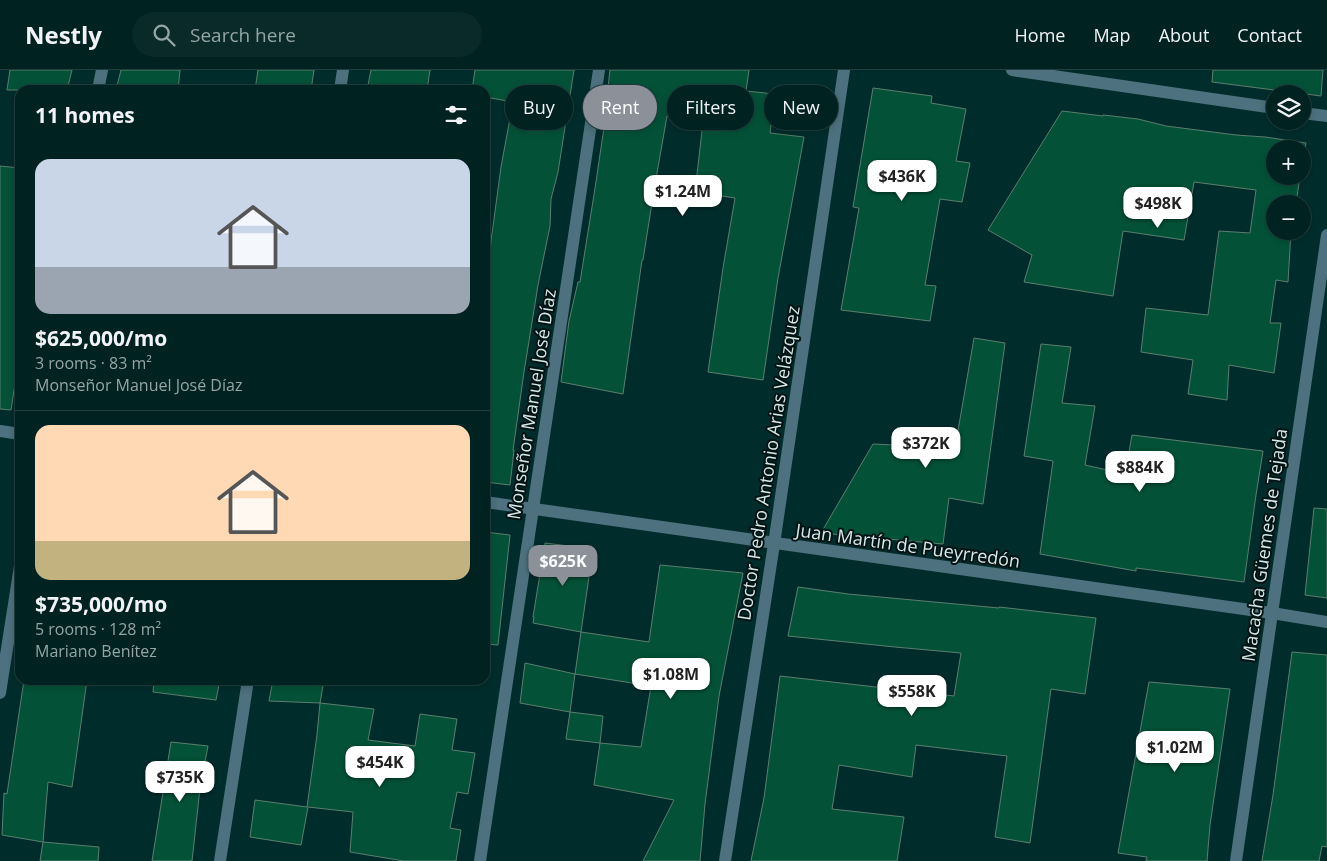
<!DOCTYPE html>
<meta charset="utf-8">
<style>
body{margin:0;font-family:"Open Sans",sans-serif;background:#0a2a2a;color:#f1f3f6;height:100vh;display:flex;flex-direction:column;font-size:19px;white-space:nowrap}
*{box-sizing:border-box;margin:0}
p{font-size:16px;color:#95a4a5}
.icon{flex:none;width:28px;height:28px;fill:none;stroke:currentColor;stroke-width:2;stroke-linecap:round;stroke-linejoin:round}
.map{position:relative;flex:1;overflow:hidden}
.side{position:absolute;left:15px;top:15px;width:475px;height:600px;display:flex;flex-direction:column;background:#002221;border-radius:15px;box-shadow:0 2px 8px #0003,0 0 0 1px #223f3f}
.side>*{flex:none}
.hud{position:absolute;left:505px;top:15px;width:475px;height:45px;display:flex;gap:10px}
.tools{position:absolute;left:1266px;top:15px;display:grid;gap:10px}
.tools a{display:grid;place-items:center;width:45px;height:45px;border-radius:50%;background:#002221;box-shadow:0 2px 8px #0003,0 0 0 1px #223f3f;font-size:25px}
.price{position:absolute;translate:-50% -42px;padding:0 11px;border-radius:10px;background:#fff;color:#222;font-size:16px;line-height:32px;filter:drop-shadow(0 1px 2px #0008)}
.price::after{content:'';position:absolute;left:50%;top:30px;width:15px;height:11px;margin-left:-8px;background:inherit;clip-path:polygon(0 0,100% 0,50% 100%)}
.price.active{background:#8c9099;color:#fff}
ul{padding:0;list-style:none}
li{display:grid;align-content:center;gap:10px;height:265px;padding:0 20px}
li+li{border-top:1px solid #223f3f}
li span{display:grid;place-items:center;height:155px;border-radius:15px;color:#555}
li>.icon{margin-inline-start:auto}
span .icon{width:90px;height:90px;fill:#fffc;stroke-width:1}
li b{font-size:21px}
h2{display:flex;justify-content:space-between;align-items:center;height:60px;padding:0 20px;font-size:21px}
.chip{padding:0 18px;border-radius:22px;background:#002221;box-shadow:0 2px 8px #0003,0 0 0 1px #223f3f;font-size:18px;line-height:45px}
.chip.active{background:#8c9099;color:#fff}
header{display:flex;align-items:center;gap:30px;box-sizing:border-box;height:70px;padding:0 25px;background:#002221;border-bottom:1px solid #223f3f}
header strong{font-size:24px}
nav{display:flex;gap:28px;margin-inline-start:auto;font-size:18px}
.search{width:350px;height:45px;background:#0a2a2a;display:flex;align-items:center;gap:12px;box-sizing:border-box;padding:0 18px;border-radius:28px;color:#95a4a5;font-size:19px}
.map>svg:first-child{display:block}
</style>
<header>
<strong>Nestly</strong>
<div class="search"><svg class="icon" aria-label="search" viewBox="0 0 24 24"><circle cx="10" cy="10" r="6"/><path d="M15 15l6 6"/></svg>Search here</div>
<nav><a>Home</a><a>Map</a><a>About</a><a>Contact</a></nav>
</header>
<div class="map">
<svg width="1327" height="791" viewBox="0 0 1327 791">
<rect width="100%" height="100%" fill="#002d2c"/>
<g fill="#035238" stroke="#5c7e6d">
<polygon points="10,0 72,0 67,20 7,20"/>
<polygon points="121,0 180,0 178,20 116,20"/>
<polygon points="258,0 314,0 311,20 255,20"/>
<polygon points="371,0 430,0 427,20 367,20"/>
<polygon points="475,0 574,0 558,102 551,129 550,156 538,215 524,302 513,380 514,380 510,415 485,412 485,222 488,207 491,171 501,97 513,32 485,27 485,20 472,20"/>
<polygon points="610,0 749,0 746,21 775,24 770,63 804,67 778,208 763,310 708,302 723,198 735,128 695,122 703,52 667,46 654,120 643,190 642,190 623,324 561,312 569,251 578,212 580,212 596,112 607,37 606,36"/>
<polygon points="1213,0 1323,0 1321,26 1212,12"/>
<polygon points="873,18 932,26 931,33 966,39 956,91 970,93 962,132 940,129 925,215 936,216 930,251 841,240 859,138 853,137"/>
<polygon points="1062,41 1103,46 1103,45 1138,49 1166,56 1236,65 1265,67 1306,73 1302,94 1302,79 1275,79 1275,106 1300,106 1296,134 1275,134 1275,161 1291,161 1288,212 1276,210 1270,253 1281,253 1274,303 1229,295 1227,330 1188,324 1193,290 1141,282 1146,238 1208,245 1219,161 1250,163 1256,120 1194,112 1184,170 1123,161 1113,226 1024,212 1032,185 988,160"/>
<polygon points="0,96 20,98 20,281 11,340 0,339"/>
<polygon points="974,268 1005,273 983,434 949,428 943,474 821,463 873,374 955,378"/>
<polygon points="1041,274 1071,277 1062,333 1095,336 1085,395 1125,404 1132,365 1263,381 1256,425 1244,512 1136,498 1136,501 1040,484 1053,391 1024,386"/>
<polygon points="1314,438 1327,439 1327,528 1305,525"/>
<polygon points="485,462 510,465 498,575 485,574"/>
<polygon points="545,473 593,479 581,562 533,553 534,547 533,547"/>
<polygon points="660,495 743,503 719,626 705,734 700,791 643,791 674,730 594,715 600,673 641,677 651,616 575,604 581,562 649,572"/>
<polygon points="798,517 848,524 999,538 999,537 1096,548 1085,624 1051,619 1030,773 995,767 1007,686 916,675 912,707 839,695 832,739 904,747 897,791 751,791 764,728 780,606 954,626 961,583 895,577 788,566"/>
<polygon points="1292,582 1327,585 1327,777 1322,776 1319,791 1262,791 1273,725"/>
<polygon points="525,593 575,604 570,642 520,633"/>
<polygon points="24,610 87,610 72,717 48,712 43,772 2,765 4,723 7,724"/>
<polygon points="154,610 220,610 216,630 153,622"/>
<polygon points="273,610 324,610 320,633 269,631"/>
<polygon points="1149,612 1230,619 1210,755 1207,791 1146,791 1147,787 1118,783"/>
<polygon points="320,633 374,639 368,670 415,676 420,644 457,649 452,680 475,683 468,724 457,722 450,758 461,760 456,791 404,791 350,782 353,742 308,737 301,775 250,767 255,730 307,737 317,665"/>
<polygon points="570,642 603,646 600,673 566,669"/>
<polygon points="171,672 208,676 200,718 192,791 152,791"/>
<polygon points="43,772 99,777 98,791 40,791"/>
</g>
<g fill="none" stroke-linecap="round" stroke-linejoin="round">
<g stroke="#4d717e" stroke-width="12">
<polyline points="1012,0 1275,38"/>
<polyline points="98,20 102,0"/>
<polyline points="340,20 343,0"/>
<polyline points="1302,43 1327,46"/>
<polyline points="0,361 20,364"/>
<polyline points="485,432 1272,543 1327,552"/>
<polyline points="0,623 20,496"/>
<polyline points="220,791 248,610"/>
<polyline points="480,791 599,0"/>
<polyline points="725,791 774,474 844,0"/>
<polyline points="1236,791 1327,165"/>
</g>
</g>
<g text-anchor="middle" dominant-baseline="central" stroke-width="4" stroke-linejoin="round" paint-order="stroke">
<g font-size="18" fill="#d3e9e8" stroke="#031212">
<text transform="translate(531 334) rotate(-81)">Monseñor Manuel José Díaz</text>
<text transform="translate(768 393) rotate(-81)">Doctor Pedro Antonio Arias Velázquez</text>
<text transform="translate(908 475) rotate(8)">Juan Martín de Pueyrredón</text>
<text transform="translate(1264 475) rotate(-82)">Macacha Güemes de Tejada</text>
</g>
</g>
</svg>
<div class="tools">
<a><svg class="icon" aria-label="layers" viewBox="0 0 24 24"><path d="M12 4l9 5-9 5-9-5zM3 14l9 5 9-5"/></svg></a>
<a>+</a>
<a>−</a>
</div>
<b class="price" style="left:902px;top:132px">$436K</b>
<b class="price" style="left:683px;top:147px">$1.24M</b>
<b class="price" style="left:1158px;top:159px">$498K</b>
<b class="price" style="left:926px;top:399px">$372K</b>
<b class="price" style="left:1140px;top:423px">$884K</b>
<b class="price active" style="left:563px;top:517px">$625K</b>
<b class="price" style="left:671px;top:630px">$1.08M</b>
<b class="price" style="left:912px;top:647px">$558K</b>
<b class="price" style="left:1175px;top:703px">$1.02M</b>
<b class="price" style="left:380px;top:718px">$454K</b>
<b class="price" style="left:180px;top:733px">$735K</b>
<div class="hud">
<a class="chip">Buy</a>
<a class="chip active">Rent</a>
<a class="chip">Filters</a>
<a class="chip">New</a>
</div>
<section class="side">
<h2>11 homes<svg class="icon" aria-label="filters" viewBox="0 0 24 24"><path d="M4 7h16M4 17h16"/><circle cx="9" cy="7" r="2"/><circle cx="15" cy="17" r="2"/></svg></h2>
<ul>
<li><span style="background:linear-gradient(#c9d6e8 70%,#9aa5b1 0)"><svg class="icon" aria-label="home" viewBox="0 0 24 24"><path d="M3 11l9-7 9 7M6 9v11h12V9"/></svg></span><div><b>$625,000/mo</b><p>3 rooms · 83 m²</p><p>Monseñor Manuel José Díaz</p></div></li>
<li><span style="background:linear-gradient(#ffd9b3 75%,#c2b280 0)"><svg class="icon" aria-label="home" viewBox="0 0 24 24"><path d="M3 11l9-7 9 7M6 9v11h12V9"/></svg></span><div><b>$735,000/mo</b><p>5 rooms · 128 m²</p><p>Mariano Benítez</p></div></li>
</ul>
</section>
</div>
